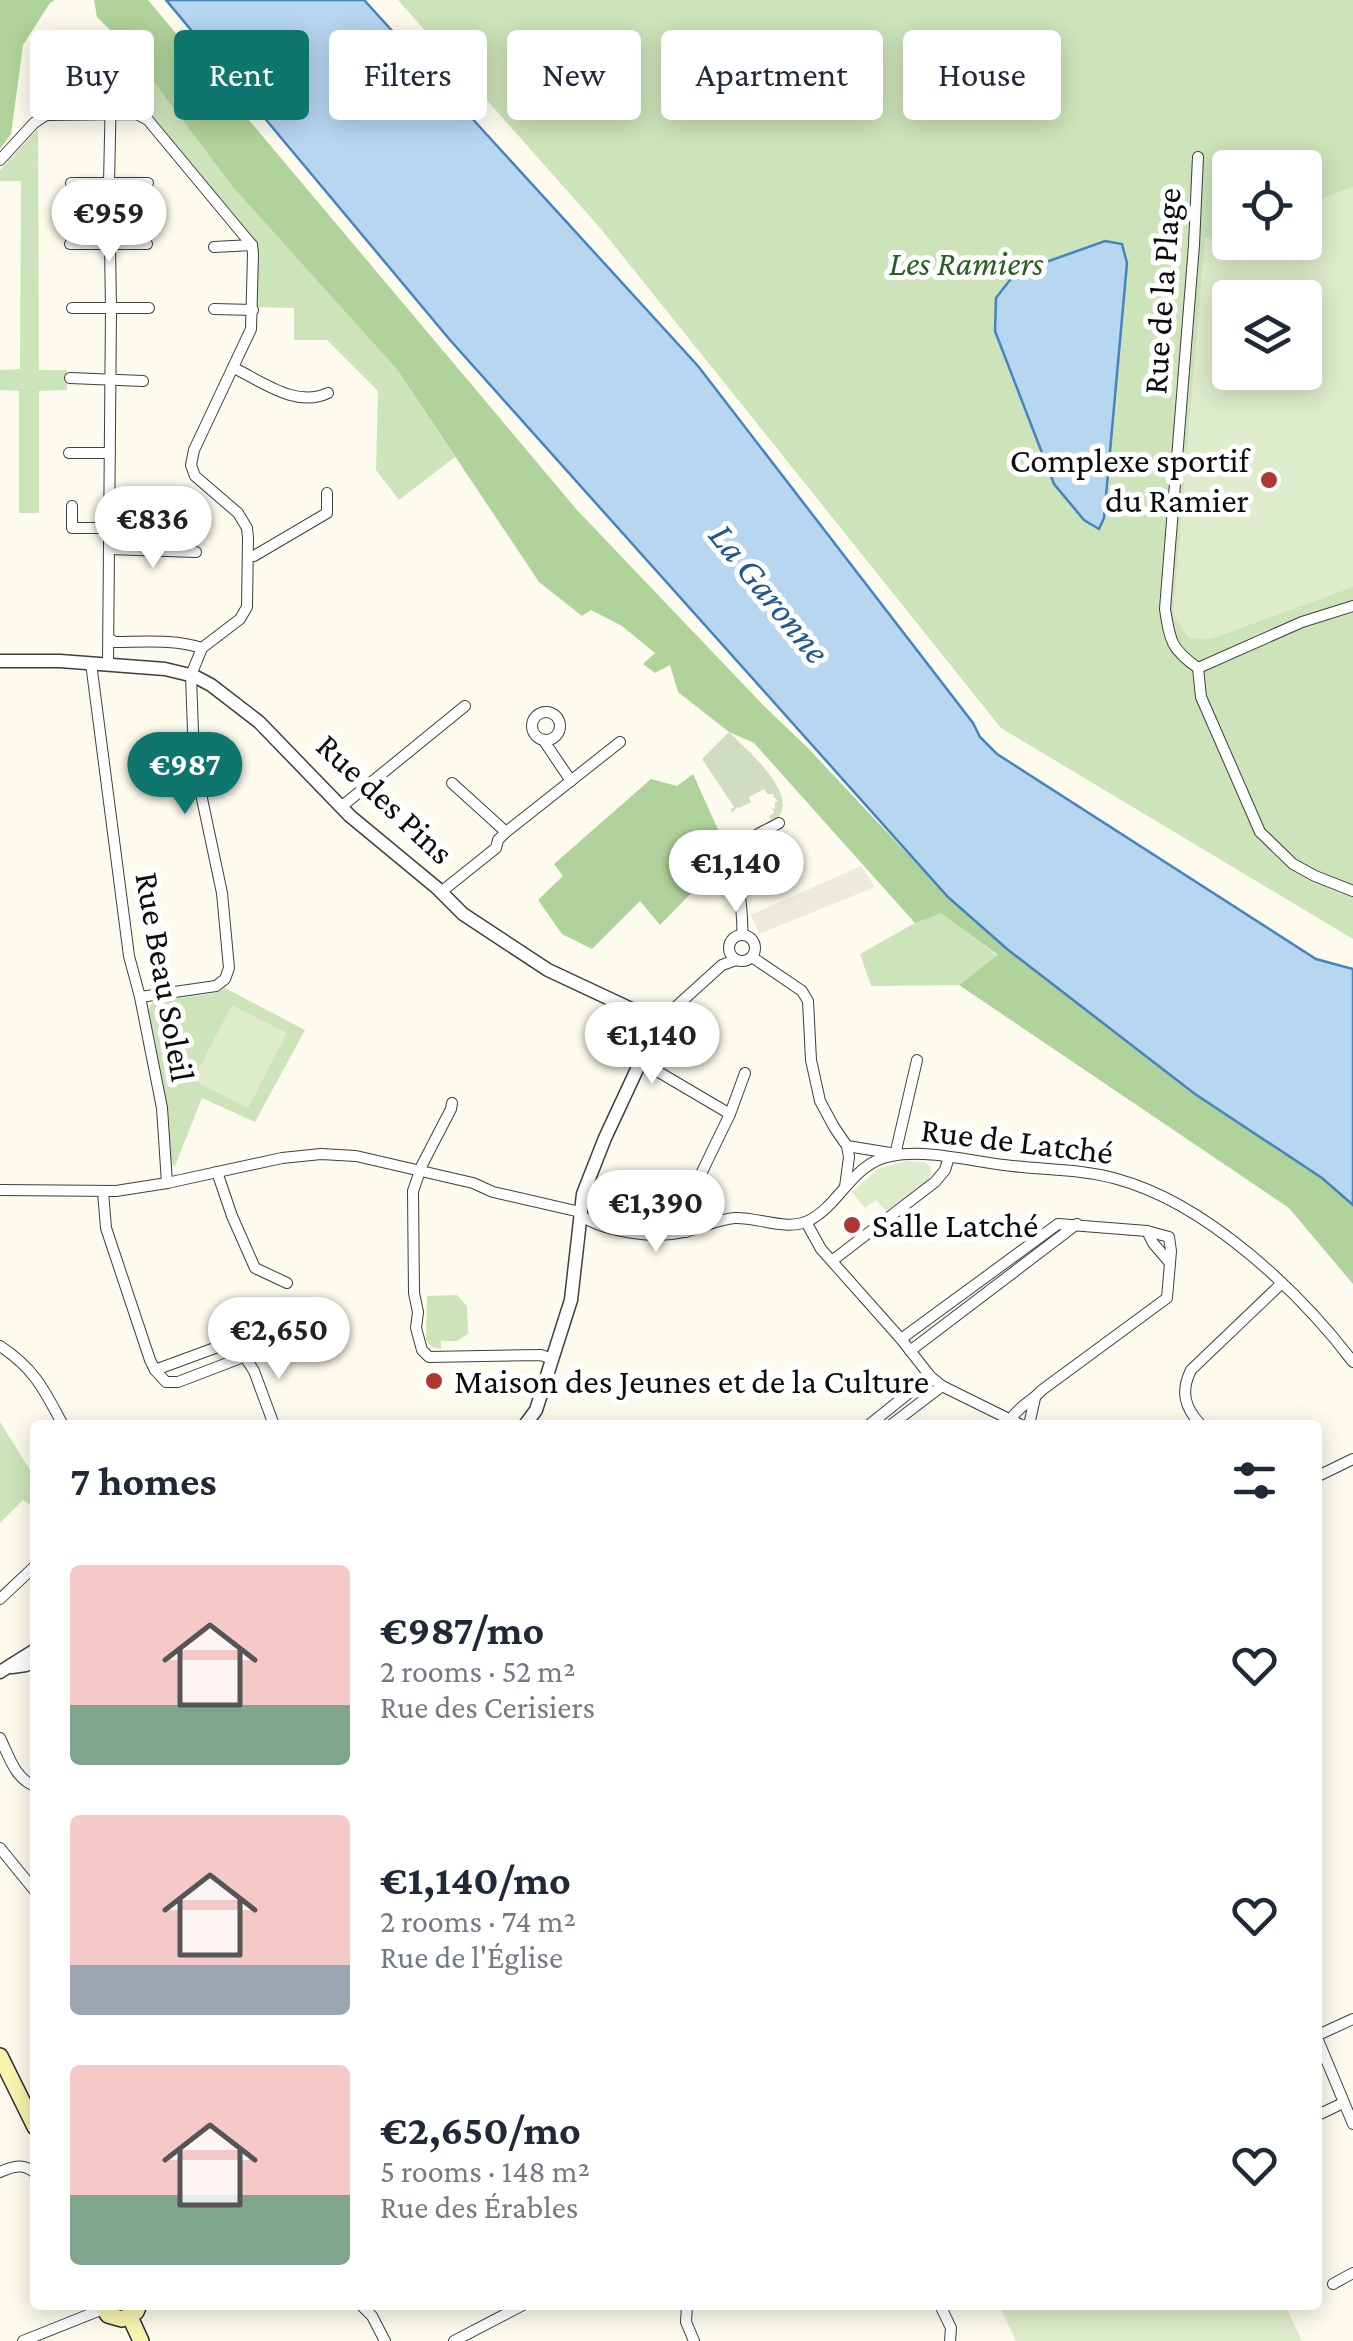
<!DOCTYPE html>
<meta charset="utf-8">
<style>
body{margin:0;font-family:"Crimson Pro",serif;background:#f6f6f7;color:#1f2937;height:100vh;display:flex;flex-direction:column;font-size:38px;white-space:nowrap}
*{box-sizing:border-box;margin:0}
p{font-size:32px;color:#747a83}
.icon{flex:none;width:55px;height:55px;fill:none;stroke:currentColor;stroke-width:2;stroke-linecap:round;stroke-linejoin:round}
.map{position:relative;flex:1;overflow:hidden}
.sheet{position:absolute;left:30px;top:1420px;width:1292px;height:890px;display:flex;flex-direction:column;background:#fff;border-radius:10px;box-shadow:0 5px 25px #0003}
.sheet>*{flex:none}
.guide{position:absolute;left:30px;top:30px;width:1295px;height:90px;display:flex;gap:20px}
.tools{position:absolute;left:1212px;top:150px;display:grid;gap:20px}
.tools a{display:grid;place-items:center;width:110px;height:110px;border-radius:10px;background:#fff;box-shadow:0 5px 25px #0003;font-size:50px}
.price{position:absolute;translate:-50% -85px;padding:0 22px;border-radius:35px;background:#fff;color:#222;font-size:32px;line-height:65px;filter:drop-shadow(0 2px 5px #0008)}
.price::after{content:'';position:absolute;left:50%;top:60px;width:30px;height:22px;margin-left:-15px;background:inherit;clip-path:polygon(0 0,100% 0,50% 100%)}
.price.current{background:#0f766e;color:#fff}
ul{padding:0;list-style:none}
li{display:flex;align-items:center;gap:30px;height:250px;padding:0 40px}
li span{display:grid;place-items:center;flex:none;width:280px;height:200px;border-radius:10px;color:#555}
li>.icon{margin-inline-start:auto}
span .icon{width:120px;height:120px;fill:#fffc;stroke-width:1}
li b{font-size:42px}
h2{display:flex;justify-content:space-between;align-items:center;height:120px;padding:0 40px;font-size:42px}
.pill{padding:0 35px;border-radius:10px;background:#fff;box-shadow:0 5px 25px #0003;font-size:35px;line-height:90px}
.pill.current{background:#0f766e;color:#fff}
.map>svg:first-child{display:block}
</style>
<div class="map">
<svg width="1353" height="2341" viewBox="0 0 1353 2341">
<rect width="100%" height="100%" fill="#fdfbed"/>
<g fill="#cde4ba" fill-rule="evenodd">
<path d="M398,0H1353V939L1001,728L601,229ZM1230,168H1305V242H1230ZM1230,298H1305V372H1230Z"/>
<polygon points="97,46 131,51 396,368 455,457 399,500 376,470 378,391 327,340 294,340 294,308 257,307 257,244 152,117 144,111 96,107"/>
<polygon points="38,129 39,370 67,370 67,390 39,391 39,513 19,513 19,391 0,390 0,370 20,369 21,181 0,181 0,170"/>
<polygon points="941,912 998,956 959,985 871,986 860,954 915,923"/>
<polygon points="225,988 305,1030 255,1122 202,1098 175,1166 171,1164 165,1098 148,1009 153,1002 214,993"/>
<polygon points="457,1295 467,1306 468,1334 457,1341 441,1341 441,1349 432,1347 426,1340 427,1296"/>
<polygon points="0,1422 35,1478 35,1508 23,1500 0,1523"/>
</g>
<g fill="#b0d39b">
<polygon points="0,0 55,0 50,3 23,45 11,134 0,149"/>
<polygon points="94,0 148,0 577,510 765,707 807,747 948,897 1007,949 1195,1094 1322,1178 1353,1205 1353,1284 1289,1208 959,985 998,955 941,913 915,923 754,743 729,732 678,692 670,665 655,673 643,664 655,653 622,626 591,610 582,616 539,582 396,368 233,187 131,51 97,17"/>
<polygon points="693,774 720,834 690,850 701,883 660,925 640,901 592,949 562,934 538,900 563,876 554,864 651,779 677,786"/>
</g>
<path fill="#d1ddc1" d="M729,732C745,748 789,785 782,810C781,815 777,819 773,823L769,816L774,813L772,808L775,809V802L778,801L773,796L774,794H767L764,789L749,797L751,802L739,808L737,807L732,813L731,809L734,807L702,759Z"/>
<g fill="#deeccb" fill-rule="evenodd">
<path d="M1353,187V587L1211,639L1189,638L1173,614L1205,239L1230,230V242H1305V204ZM1230,298H1305V372H1230Z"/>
<polygon points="232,1005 287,1033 248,1108 193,1080"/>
<polygon points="905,1161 924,1162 930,1166 931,1173 928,1180 886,1211 876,1200 865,1208 852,1192 878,1169"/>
<polygon points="999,2305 1285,2305 1302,2341 1016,2341"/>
</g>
<polygon fill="#eceadd" points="861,866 875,887 759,934 751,915"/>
<g fill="#b7d6f0" stroke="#4584bf" stroke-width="2.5">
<polygon points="166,0 364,0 698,366 973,723 980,737 997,754 1316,959 1353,969 1353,1205 1322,1178 1195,1094 1007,949 948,897 450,340"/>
<polygon points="1105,241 1122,244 1127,263 1104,518 1099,529 1084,520 1054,484 995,331 996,298 1010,280 1049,261"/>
</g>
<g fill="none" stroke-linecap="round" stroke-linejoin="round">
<defs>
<g id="minor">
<polyline points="101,38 112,44 109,183 111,308 108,664"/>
<polyline points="0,160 34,123 46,115 137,114 148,120 246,238 252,245 253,254 251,329 194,450 191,465 195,476 238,513 247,528 248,538 247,607 240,619 202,648"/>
<polyline points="71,183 148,183"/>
<polyline points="70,244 147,244"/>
<polyline points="214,247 252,245"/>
<polyline points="72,308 149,308"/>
<polyline points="214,309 253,310"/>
<path d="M234,368C263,382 296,408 328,393"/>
<polyline points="70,378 143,381"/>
<polyline points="69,453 110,453"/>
<polyline points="72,506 72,528 110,528"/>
<polyline points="110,549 196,552"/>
<polyline points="248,556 254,556 327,513 327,493"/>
<path d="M109,638L114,642C144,642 174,639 202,648"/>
<polyline points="91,663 129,956 140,997 162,1108 167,1183"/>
<path d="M1198,668C1171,649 1170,641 1165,609L1194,245L1198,157"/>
<polyline points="1198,668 1201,697 1260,832 1293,864 1315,876 1353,891"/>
<polyline points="1198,668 1302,622 1353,606"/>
<circle cx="546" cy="726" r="14"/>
<polyline points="544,741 571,781"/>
<polyline points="452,783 506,832"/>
<polyline points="341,807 465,706"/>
<polyline points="441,892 496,848 498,840 506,832 620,742"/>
<circle cx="742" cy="948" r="13"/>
<path d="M742,935C745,912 731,865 745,845C752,835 769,829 779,823"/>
<polyline points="752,957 802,991 808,1001 811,1060 820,1101 834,1127 847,1146 849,1157 845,1187"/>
<polyline points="140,997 216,986 225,979 229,968 222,893 194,761 191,675 202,648"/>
<polyline points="659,1022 722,965 736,960"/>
<polyline points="640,1061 730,1114"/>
<polyline points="452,1103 451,1109 422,1165 413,1191 414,1293 418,1312 416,1328 422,1350 429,1357 541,1355 552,1359"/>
<polyline points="847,1146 890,1153"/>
<polyline points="895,1155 917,1060"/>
<polyline points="217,1172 232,1216 255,1268 287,1283"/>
<path d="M0,1190L116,1191L167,1183L282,1158L321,1154L356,1156L473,1183L493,1192L576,1211C597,1232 655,1239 684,1232C701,1228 718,1219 735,1218C758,1217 788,1232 810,1220C840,1204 854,1162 891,1156C926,1149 970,1161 1004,1165C1040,1170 1084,1169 1117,1179C1206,1203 1299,1291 1353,1362"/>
<polyline points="103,1192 106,1228 150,1360 155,1370 166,1382 178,1382 246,1356"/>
<polyline points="806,1222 821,1249 901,1339 930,1376 942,1386 1021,1425"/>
<polyline points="1147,1231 1169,1237 1171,1251 1170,1263"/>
<polyline points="686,1232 684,1223 685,1207 730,1114 745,1073"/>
<polyline points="833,1260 935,1182 945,1170 949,1157"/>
<path d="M901,1339L1058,1224L1147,1231L1153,1243L1170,1263L1167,1298L1042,1390C1032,1401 1019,1406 1011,1419"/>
<path d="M0,1346C35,1369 44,1390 63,1425"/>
<polyline points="910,1351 1077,1224"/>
<polyline points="155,1370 223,1345 237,1345 254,1371 274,1425"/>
<polyline points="869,1425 930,1376"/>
<polyline points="891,1425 942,1386"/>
<polyline points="1029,1425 1035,1398"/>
<path d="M1201,1425C1185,1408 1180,1392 1191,1370L1282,1283"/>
<polyline points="1318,1476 1353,1459"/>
<polyline points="0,1599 35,1566"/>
<path d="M0,1738C9,1756 15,1779 35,1786"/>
<polyline points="0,1848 35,1891"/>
<polyline points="1318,2035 1353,2019"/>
<polyline points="1318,2040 1353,2124"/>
<polyline points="1318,2115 1343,2103"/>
<path d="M0,2172C13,2166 24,2163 35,2173"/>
<polyline points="1333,2284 1353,2273"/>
<polyline points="361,2305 372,2316 385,2341"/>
<polyline points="687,2305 686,2322 694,2341"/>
<polyline points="940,2305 951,2328 950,2341"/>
<polyline points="23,2341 103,2309"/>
<polyline points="454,2341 523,2305"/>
</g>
<g id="tertiary">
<polyline points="0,661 60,661 165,669 194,676 211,685 259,722 350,816 437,888 463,914 548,970 659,1022 605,1138 583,1194 571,1300 536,1410 525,1425"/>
<polyline points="12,1667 26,1665 35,1661"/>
<polyline points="0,1672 35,1650"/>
</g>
<g id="secondary">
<polyline points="0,2056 35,2127"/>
<polyline points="102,2305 108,2315 122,2319 136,2312 139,2305"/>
<polyline points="130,2317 141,2341"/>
</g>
</defs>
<use href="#minor" stroke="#3f3f3f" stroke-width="12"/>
<use href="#tertiary" stroke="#3f3f3f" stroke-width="15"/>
<use href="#secondary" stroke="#2e2e2e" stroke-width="18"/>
<use href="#minor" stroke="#fff" stroke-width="10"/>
<use href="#tertiary" stroke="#fff" stroke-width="12"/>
<use href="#secondary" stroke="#f7f5af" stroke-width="15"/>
</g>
<g fill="#ae3732" stroke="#fff" stroke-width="4">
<circle cx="1269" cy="480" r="10"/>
<circle cx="852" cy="1225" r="10"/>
<circle cx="434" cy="1381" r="10"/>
</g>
<g text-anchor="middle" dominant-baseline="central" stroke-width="10" stroke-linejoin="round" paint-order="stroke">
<g font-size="35" font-style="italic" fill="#2a5d23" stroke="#fff">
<text x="966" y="263">Les Ramiers</text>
</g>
<g font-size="35" fill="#0c0c0c" stroke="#fff">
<text transform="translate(1162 291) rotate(-86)">Rue de la Plage</text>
<text transform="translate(385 799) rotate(43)">Rue des Pins</text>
<text transform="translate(165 977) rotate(80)">Rue Beau Soleil</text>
<text transform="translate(1017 1141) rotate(7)">Rue de Latché</text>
</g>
<g font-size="35" fill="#0c0c0c" stroke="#fff" text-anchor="start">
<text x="1249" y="460" text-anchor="end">Complexe sportif<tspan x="1249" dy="40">du Ramier</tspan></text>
<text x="872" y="1225">Salle Latché</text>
<text x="454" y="1381">Maison des Jeunes et de la Culture</text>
</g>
<g font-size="38" font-style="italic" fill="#225891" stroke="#fff">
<text transform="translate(770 593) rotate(51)">La Garonne</text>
</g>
</g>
</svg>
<div class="tools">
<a><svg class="icon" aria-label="locate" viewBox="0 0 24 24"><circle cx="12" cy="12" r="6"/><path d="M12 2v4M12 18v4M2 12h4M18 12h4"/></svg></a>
<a><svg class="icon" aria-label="layers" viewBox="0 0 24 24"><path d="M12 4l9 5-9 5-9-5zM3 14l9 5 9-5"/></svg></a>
</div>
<b class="price" style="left:109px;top:265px">€959</b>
<b class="price" style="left:153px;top:571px">€836</b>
<b class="price current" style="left:185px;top:817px">€987</b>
<b class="price" style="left:736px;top:915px">€1,140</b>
<b class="price" style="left:652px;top:1087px">€1,140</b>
<b class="price" style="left:656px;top:1255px">€1,390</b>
<b class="price" style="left:279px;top:1382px">€2,650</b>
<div class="guide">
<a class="pill">Buy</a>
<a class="pill current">Rent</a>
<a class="pill">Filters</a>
<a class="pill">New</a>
<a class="pill">Apartment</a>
<a class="pill">House</a>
</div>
<section class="sheet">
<h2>7 homes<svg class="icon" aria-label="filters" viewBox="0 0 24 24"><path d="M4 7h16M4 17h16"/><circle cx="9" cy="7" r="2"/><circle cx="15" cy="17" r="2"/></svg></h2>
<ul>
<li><span style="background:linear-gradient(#f6c9c9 70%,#7fa58c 0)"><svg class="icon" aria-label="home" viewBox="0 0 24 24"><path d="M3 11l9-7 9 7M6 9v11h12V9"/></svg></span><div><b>€987/mo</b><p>2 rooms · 52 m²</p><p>Rue des Cerisiers</p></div><svg class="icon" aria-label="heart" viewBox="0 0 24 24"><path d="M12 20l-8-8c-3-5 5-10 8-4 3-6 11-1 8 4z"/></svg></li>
<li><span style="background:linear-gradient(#f6c9c9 75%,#9aa5b1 0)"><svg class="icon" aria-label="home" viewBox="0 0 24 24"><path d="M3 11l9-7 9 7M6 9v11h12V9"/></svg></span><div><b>€1,140/mo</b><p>2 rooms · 74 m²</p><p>Rue de l'Église</p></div><svg class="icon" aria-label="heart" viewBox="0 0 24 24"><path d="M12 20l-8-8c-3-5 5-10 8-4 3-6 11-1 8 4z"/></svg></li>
<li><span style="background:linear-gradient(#f6c9c9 65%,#7fa58c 0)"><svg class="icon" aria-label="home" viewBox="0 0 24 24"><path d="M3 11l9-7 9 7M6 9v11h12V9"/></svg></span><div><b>€2,650/mo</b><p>5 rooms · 148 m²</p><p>Rue des Érables</p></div><svg class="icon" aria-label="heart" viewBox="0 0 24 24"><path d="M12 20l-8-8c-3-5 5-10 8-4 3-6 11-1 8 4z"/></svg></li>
</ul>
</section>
</div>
